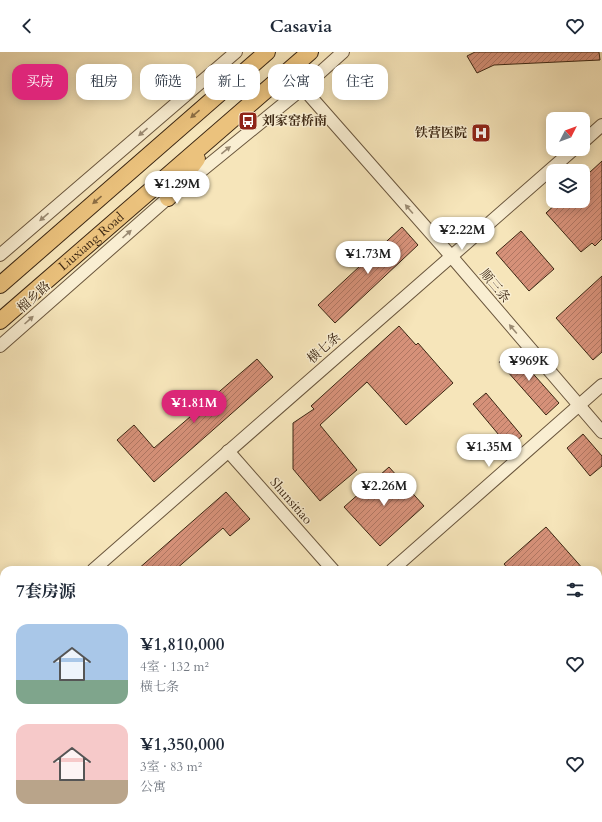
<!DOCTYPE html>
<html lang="zh">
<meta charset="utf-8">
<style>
body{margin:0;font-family:Cardo,"Noto Serif SC",serif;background:#f6f6f7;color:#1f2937;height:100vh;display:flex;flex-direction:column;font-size:15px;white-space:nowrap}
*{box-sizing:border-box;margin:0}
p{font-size:13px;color:#747a83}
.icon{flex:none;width:22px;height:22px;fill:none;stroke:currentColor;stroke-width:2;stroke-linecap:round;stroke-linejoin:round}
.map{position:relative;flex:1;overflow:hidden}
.drawer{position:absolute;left:0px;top:514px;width:602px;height:256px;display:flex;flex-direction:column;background:#fff;border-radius:12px 12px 0 0;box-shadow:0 2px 10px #0003}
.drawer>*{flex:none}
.guide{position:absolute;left:12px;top:12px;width:400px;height:36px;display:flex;gap:8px}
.needle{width:26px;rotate:48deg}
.buttons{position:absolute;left:546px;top:60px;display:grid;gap:8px}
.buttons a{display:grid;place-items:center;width:44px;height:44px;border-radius:8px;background:#fff;box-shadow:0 2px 10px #0003;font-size:20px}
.price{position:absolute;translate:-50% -34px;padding:0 9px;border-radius:14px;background:#fff;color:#222;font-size:13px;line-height:26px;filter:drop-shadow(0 1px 2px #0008)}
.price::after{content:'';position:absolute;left:50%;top:24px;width:12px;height:9px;margin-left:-6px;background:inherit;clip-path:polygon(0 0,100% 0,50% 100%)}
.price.on{background:#db2777;color:#fff}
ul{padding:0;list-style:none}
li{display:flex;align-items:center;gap:12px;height:100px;padding:0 16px}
li span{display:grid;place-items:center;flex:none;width:112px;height:80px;border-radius:12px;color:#555}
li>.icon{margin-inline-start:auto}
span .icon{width:48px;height:48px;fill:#fffc;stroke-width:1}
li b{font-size:17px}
h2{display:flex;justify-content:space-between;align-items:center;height:48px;padding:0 16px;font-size:17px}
.pill{padding:0 14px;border-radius:12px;background:#fff;box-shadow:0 2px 10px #0003;font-size:14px;line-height:36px}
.pill.on{background:#db2777;color:#fff}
header{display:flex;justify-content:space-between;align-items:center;height:52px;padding:0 16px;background:#fff;font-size:18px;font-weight:800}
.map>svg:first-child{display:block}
</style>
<header><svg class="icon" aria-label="back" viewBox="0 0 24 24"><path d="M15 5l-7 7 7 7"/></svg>Casavia<svg class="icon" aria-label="heart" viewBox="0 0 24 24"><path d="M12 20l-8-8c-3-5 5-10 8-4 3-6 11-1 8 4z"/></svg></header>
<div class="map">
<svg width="602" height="770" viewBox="0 0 602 770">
<defs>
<pattern id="building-hatch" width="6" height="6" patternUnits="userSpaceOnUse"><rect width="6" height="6" fill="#d69179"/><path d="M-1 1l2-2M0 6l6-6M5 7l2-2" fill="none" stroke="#af7662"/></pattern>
</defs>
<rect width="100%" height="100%" fill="#f6e5ba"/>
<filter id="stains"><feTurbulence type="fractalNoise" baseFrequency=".005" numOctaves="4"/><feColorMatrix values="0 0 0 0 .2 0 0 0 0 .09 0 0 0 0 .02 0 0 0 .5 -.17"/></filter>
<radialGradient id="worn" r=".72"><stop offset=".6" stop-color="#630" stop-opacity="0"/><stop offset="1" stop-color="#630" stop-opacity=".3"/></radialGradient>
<g fill="url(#building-hatch)" stroke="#3c2713">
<polygon points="475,0 599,0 600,8 494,13 477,21 467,4"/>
<polygon points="602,109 602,187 595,194 592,191 581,200 546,161 559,149 583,149 583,115 589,121"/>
<polygon points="402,175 418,193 335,271 318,253"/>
<polygon points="521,179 554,217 529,239 496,201"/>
<polygon points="602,224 602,300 593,308 556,266"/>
<polygon points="399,274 416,293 418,291 453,331 406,373 367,330 320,373 357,418 320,449 293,417 293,371 314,357 311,354"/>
<polygon points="512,298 559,351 546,363 499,310"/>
<polygon points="257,307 273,325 154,430 117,388 134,373 154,396"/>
<polygon points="486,341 522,384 509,395 473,352"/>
<polygon points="583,382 602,404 602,414 590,424 567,396"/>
<polygon points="389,415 424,454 380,494 344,455"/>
<polygon points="226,440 250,467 230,484 223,476 175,518 137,518"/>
<polygon points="546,475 584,518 509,518 504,512"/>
</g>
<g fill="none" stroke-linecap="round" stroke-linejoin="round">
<defs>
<g id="minor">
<polyline points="303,36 451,204 602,380"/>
<polyline points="583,90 602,73"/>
<polyline points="0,203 236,0"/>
<polyline points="0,294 168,146 303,36 343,0"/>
<polyline points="228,399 333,518"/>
<polyline points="93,518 574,97"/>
<polyline points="392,518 602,333"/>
<polyline points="0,600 4,596"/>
<polyline points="211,766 214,770"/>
<polyline points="552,766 556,770"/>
<polyline points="451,770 455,766"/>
</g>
<g id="major">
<polyline points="168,146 197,107"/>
<polyline points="0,233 267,0"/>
<path id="s1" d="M0,269L310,0"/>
</g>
</defs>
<use href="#minor" stroke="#6a563d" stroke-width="14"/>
<use href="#major" stroke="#3c2713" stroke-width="18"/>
<use href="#minor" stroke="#f9eed2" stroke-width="12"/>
<use href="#major" stroke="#ebc27d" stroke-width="16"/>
</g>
<defs><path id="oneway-solid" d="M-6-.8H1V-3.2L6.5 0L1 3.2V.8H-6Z"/></defs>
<g fill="#8b6d43">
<use href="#oneway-solid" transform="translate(195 62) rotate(139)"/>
<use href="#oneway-solid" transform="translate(97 148) rotate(139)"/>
</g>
<g fill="#9a8a72">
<use href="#oneway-solid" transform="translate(143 80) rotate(139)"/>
<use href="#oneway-solid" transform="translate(226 98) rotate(-39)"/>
<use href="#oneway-solid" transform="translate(409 157) rotate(-131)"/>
<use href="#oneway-solid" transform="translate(44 165) rotate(139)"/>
<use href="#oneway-solid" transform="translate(127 182) rotate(-42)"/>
<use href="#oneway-solid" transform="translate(29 268) rotate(-42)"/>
<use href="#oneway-solid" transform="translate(513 277) rotate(-130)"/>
</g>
<defs>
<symbol id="bus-square" viewBox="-11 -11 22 22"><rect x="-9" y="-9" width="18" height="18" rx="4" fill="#8f2418" stroke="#f9eed2"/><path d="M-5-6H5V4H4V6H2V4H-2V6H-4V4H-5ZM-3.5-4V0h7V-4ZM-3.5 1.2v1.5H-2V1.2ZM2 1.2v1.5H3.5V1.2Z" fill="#fff"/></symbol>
<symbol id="hospital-square" viewBox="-11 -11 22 22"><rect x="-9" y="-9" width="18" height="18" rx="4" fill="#8f2418" stroke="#f9eed2"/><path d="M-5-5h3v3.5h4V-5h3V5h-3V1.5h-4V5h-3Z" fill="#fff"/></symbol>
</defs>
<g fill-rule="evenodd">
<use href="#bus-square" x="237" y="58" width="22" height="22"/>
<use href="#hospital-square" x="470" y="70" width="22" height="22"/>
</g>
<g text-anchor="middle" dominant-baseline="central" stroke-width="3" stroke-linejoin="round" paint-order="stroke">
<g font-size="13" font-weight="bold" fill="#3c2713" stroke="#f9eed2" text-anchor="start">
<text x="262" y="69">刘家窑桥南</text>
<text x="467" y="81" text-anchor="end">铁营医院</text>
</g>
<g font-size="13" fill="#3c2713" stroke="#f9eed2">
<text stroke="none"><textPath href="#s1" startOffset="121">Liuxiang Road</textPath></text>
<text transform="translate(495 234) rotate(50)">顺三条</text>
<text transform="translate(34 245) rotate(-42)">榴乡路</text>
<text transform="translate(324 296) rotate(-41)">横七条</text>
<text transform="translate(291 449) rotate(49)">Shunsitiao</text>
</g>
</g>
<rect width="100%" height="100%" filter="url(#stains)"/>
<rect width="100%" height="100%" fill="url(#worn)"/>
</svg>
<div class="buttons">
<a><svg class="needle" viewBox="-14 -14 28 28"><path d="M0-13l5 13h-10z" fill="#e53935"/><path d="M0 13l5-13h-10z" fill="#747a83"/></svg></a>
<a><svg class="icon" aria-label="layers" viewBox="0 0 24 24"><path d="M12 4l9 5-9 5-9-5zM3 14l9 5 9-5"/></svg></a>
</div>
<b class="price" style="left:177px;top:153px">¥1.29M</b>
<b class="price" style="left:462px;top:199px">¥2.22M</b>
<b class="price" style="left:368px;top:223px">¥1.73M</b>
<b class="price" style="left:529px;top:330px">¥969K</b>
<b class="price on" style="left:194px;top:372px">¥1.81M</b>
<b class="price" style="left:489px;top:416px">¥1.35M</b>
<b class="price" style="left:384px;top:455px">¥2.26M</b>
<div class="guide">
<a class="pill on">买房</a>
<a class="pill">租房</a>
<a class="pill">筛选</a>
<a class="pill">新上</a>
<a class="pill">公寓</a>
<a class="pill">住宅</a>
</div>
<section class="drawer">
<h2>7套房源<svg class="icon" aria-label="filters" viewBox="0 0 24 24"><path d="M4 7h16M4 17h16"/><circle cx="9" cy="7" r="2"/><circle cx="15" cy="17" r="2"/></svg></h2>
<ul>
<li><span style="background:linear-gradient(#a9c7e8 70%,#7fa58c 0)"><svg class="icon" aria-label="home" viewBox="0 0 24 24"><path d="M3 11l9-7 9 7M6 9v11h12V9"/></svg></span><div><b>¥1,810,000</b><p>4室 · 132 m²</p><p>横七条</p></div><svg class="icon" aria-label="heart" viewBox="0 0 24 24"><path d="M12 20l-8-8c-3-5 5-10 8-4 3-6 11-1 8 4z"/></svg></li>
<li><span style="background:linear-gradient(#f6c9c9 70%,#b9a48a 0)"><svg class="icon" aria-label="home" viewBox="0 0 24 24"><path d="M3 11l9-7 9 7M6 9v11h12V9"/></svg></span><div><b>¥1,350,000</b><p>3室 · 83 m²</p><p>公寓</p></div><svg class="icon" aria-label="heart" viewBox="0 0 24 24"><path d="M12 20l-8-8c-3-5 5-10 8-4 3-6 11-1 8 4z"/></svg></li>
</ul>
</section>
</div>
